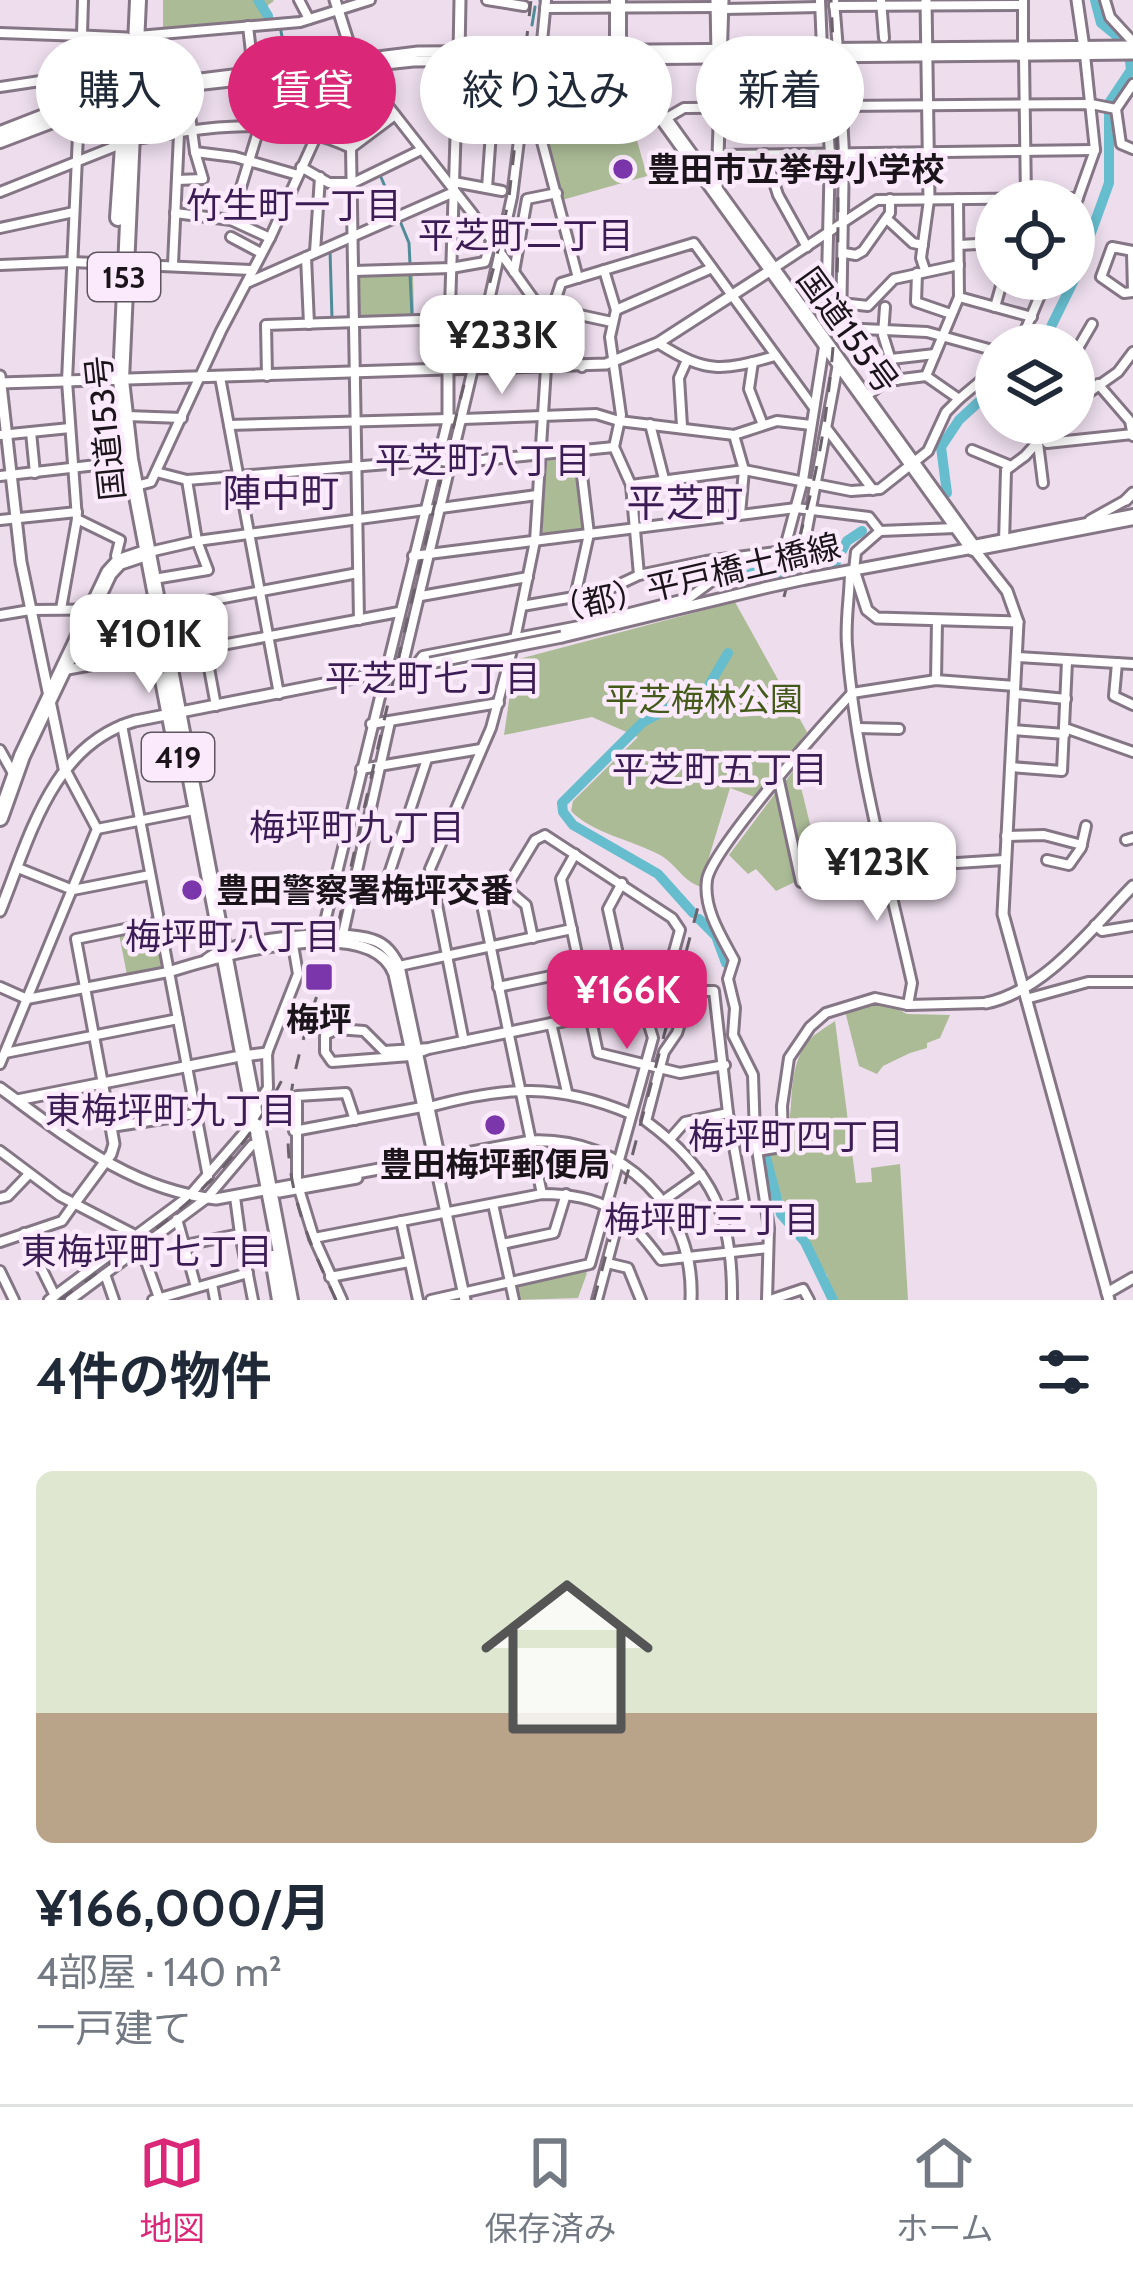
<!DOCTYPE html>
<html lang="ja">
<meta charset="utf-8">
<style>
body{margin:0;font-family:Cabin,"Noto Sans JP",sans-serif;background:#f6f6f7;color:#1f2937;height:100vh;display:flex;flex-direction:column;font-size:45px;white-space:nowrap}
*{box-sizing:border-box;margin:0}
p{font-size:39px;color:#747a83}
.icon{flex:none;width:66px;height:66px;fill:none;stroke:currentColor;stroke-width:2;stroke-linecap:round;stroke-linejoin:round}
.map{position:relative;height:1300px;overflow:hidden}
.details{display:flex;flex-direction:column;background:#fff;flex:1}
.details>*{flex:none}
.hud{position:absolute;left:36px;top:36px;width:1062px;height:108px;display:flex;gap:24px}
.fabs{position:absolute;left:975px;top:180px;display:grid;gap:24px}
.fabs a{display:grid;place-items:center;width:120px;height:120px;border-radius:50%;background:#fff;box-shadow:0 6px 18px #0003;font-size:60px}
.price{position:absolute;translate:-50% -102px;padding:0 27px;border-radius:24px;background:#fff;color:#222;font-size:39px;line-height:78px;filter:drop-shadow(0 3px 6px #0008)}
.price::after{content:'';position:absolute;left:50%;top:72px;width:36px;height:27px;margin-left:-18px;background:inherit;clip-path:polygon(0 0,100% 0,50% 100%)}
.price.active{background:#db2777;color:#fff}
ul{padding:0;list-style:none}
li{display:grid;align-content:center;gap:24px;height:636px;padding:0 36px}
li span{display:grid;place-items:center;height:372px;border-radius:18px;color:#555}
li>.icon{margin-inline-start:auto}
span .icon{width:216px;height:216px;fill:#fffc;stroke-width:1}
li b{font-size:51px}
h2{display:flex;justify-content:space-between;align-items:center;height:144px;padding:0 36px;font-size:51px}
.pill{padding:0 42px;border-radius:54px;background:#fff;box-shadow:0 6px 18px #0003;font-size:42px;line-height:108px}
.pill.active{background:#db2777;color:#fff}
.menu{display:flex;justify-content:space-around;align-items:center;height:168px;border-top:3px solid #e0e1e3;background:#fff;font-size:33px;color:#747a83}
.menu a{display:grid;justify-items:center;gap:6px}
.menu .active{color:#db2777}
.map>svg:first-child{display:block}
</style>
<div class="map">
<svg width="1133" height="1300" viewBox="0 0 1133 1300">
<rect width="100%" height="100%" fill="#eddded"/>
<g fill="#abbb96">
<polygon points="163,0 273,0 274,1 268,5 269,21 163,31"/>
<polygon points="619,98 626,101 647,176 562,200 542,121"/>
<polygon points="413,273 414,317 358,319 357,275"/>
<polygon points="577,457 587,532 542,539 545,460"/>
<path d="M735,602L807,732L757,798L730,788L706,867L707,888C684,885 678,865 660,855C632,840 592,833 571,811L573,801L638,737L592,717L504,735L515,660Z"/>
<polygon points="796,767 822,873 804,879 785,782"/>
<polygon points="777,791 797,881 776,891 756,869 748,874 729,855"/>
<polygon points="155,927 164,967 127,975 119,934"/>
<polygon points="878,1005 894,1007 907,1014 950,1015 940,1038 927,1043 927,1048 910,1053 883,1066 877,1074 859,1066 845,1011"/>
<path d="M835,1021L856,1183L872,1182L871,1168L900,1164L908,1300H833L827,1275L798,1240L767,1159C806,1130 779,1088 805,1045C812,1035 825,1028 835,1021Z"/>
<polygon points="583,1270 587,1273 578,1298 516,1300 515,1284"/>
</g>
<g fill="none" stroke-linecap="round" stroke-linejoin="round">
<g stroke="#508b98" stroke-width="3">
<polyline points="540,1 540,0"/>
<polyline points="268,16 272,19"/>
<polyline points="532,25 535,7"/>
<polyline points="280,26 283,42"/>
<polyline points="300,79 319,120"/>
<polyline points="380,175 396,212"/>
<polyline points="400,221 409,243 410,264"/>
<polyline points="330,250 332,318"/>
<polyline points="410,274 412,315"/>
</g>
<g stroke="#66bdce" stroke-width="10">
<polyline points="258,0 268,16"/>
<polyline points="1095,0 1101,23 1118,37"/>
<polyline points="1042,345 1074,280 1109,183 1109,103 1131,70 1130,61"/>
<polyline points="947,493 941,447 959,420 996,386"/>
<polyline points="835,564 847,541 862,531"/>
<polyline points="739,580 752,573 780,572"/>
<polyline points="693,913 658,874 573,825 563,812 562,803 643,722 708,687 728,653"/>
<polyline points="699,919 716,936 726,963"/>
<polyline points="765,1154 781,1214 805,1242 833,1300"/>
</g>
<defs>
<g id="minor">
<polyline points="299,0 309,19"/>
<polyline points="487,0 524,6"/>
<polyline points="820,0 822,49"/>
<polyline points="834,0 838,50"/>
<polyline points="881,0 884,38"/>
<polyline points="1105,0 1110,17 1133,42"/>
<polyline points="1023,1 1023,48"/>
<polyline points="834,6 1023,5"/>
<polyline points="545,8 716,7"/>
<polyline points="723,9 820,7"/>
<polyline points="248,26 253,70"/>
<polyline points="0,33 83,36"/>
<polyline points="138,36 300,22 370,0"/>
<polyline points="541,52 546,0"/>
<polyline points="1024,56 1026,200"/>
<polyline points="823,58 830,153 826,321"/>
<polyline points="839,58 844,153 841,328 927,332 996,351"/>
<polyline points="541,60 536,119 578,278"/>
<polyline points="186,86 195,152 235,157 298,175"/>
<polyline points="0,87 80,75"/>
<polyline points="457,90 494,91 487,188"/>
<polyline points="80,103 83,0"/>
<polyline points="841,106 1091,104 1116,109 1121,144 1133,149"/>
<polyline points="1116,109 1133,84"/>
<polyline points="665,119 684,108 826,107"/>
<path d="M132,140C207,127 281,114 351,148"/>
<polyline points="351,148 359,620"/>
<polyline points="351,148 395,115"/>
<polyline points="765,154 778,195 807,247"/>
<polyline points="720,155 1095,150"/>
<polyline points="301,167 329,183 353,183 421,150"/>
<polyline points="177,180 203,179 195,152"/>
<polyline points="454,182 502,191"/>
<polyline points="0,192 121,144"/>
<polyline points="1074,209 1095,150 1085,55"/>
<polyline points="175,213 231,220 270,238"/>
<polyline points="887,219 913,243 923,245"/>
<polyline points="231,220 260,125 255,78"/>
<polyline points="0,228 74,212"/>
<polyline points="231,237 261,253"/>
<polyline points="959,245 996,243"/>
<polyline points="1133,251 1112,247 1101,277 1124,293 1133,292"/>
<polyline points="315,252 320,177"/>
<polyline points="1132,252 1133,292"/>
<polyline points="844,253 856,255 863,251 890,213 890,199"/>
<polyline points="306,257 309,324"/>
<polyline points="173,264 179,134"/>
<polyline points="0,265 72,262 251,270"/>
<polyline points="604,270 616,310 610,337 621,415 614,447 631,485 639,575"/>
<polyline points="771,270 877,200 1078,198"/>
<polyline points="925,270 921,258 929,200"/>
<polyline points="354,271 451,268 485,262 491,241"/>
<polyline points="514,272 527,199 557,193"/>
<polyline points="917,273 916,302 951,314"/>
<polyline points="249,282 454,192"/>
<polyline points="959,297 1032,317"/>
<polyline points="489,301 512,197 521,124 581,102 570,61"/>
<polyline points="841,303 868,306 894,279 959,265"/>
<polyline points="885,307 883,335 897,380"/>
<polyline points="995,307 1003,279"/>
<polyline points="552,309 612,322"/>
<polyline points="616,310 712,268"/>
<path d="M658,343C707,374 722,371 775,356"/>
<polyline points="1019,345 1047,279"/>
<polyline points="1074,355 1092,324"/>
<polyline points="891,359 935,354"/>
<polyline points="753,362 749,389 763,425"/>
<polyline points="448,370 458,59"/>
<polyline points="267,376 266,325 450,319"/>
<polyline points="926,376 959,297 958,199"/>
<polyline points="220,377 279,694"/>
<polyline points="1074,384 1085,394"/>
<polyline points="1098,384 1130,421 1133,436"/>
<polyline points="865,397 886,381 926,376 959,399 996,368"/>
<polyline points="1074,403 1118,372 1133,352"/>
<polyline points="127,416 182,418"/>
<polyline points="463,419 596,414 619,421 734,435 777,421 811,425"/>
<polyline points="650,424 664,479"/>
<polyline points="229,425 448,419 322,934"/>
<polyline points="682,426 679,378 687,360"/>
<polyline points="827,429 873,490"/>
<polyline points="31,432 35,473"/>
<polyline points="0,435 70,428"/>
<polyline points="734,435 744,470 740,514"/>
<polyline points="1043,437 1047,443 1133,434"/>
<polyline points="1038,443 1043,483"/>
<polyline points="972,450 1011,466"/>
<polyline points="156,472 187,480 438,460 452,463 614,447"/>
<polyline points="0,476 123,462"/>
<polyline points="631,485 744,470 851,491 880,489 928,451 946,412 959,399"/>
<polyline points="136,486 151,482 221,331 270,238 334,97 346,75 356,65 472,213 582,367"/>
<polyline points="77,519 120,540 116,556 118,561"/>
<polyline points="0,520 77,512"/>
<polyline points="1090,520 1126,500"/>
<polyline points="1004,543 1006,470 1025,456 1055,423"/>
<polyline points="803,551 838,364"/>
<polyline points="149,552 197,541 537,495"/>
<polyline points="413,556 796,508 869,517 880,531"/>
<polyline points="854,570 856,552 880,531 956,528"/>
<path d="M850,571C850,595 845,620 847,645C855,760 887,871 912,983L908,1005"/>
<polyline points="154,579 208,570 197,541 187,480"/>
<polyline points="421,596 528,577"/>
<polyline points="575,597 589,534 579,450"/>
<polyline points="197,603 216,706"/>
<polyline points="522,606 603,592 639,575 706,561 784,551 803,480 824,347"/>
<polyline points="61,609 77,519 67,381 79,112"/>
<polyline points="159,610 358,573"/>
<polyline points="0,615 30,610 150,609"/>
<polyline points="206,648 399,612"/>
<polyline points="1018,657 1133,664"/>
<polyline points="1117,663 1114,696 1133,705"/>
<polyline points="423,664 427,672 510,656"/>
<polyline points="416,665 423,656 579,626 689,598 743,558"/>
<polyline points="402,668 489,301 528,307 534,301"/>
<polyline points="65,670 158,653"/>
<polyline points="936,680 937,621"/>
<polyline points="1016,694 1066,699"/>
<polyline points="371,724 499,703"/>
<polyline points="122,725 208,1177"/>
<polyline points="857,728 899,729"/>
<polyline points="1065,728 1133,752"/>
<polyline points="1013,730 1065,734"/>
<polyline points="0,750 14,775"/>
<polyline points="1011,767 1062,771 1067,661"/>
<polyline points="361,769 481,749"/>
<polyline points="779,781 801,882 851,856 881,847"/>
<polyline points="97,829 189,811"/>
<polyline points="1006,836 1044,835 1082,845"/>
<polyline points="1126,840 1133,838"/>
<polyline points="575,854 561,879 598,1053 680,1073 725,1065"/>
<polyline points="1047,860 1069,865 1081,848 1086,826"/>
<polyline points="957,863 1004,860"/>
<polyline points="18,868 73,890 150,875"/>
<polyline points="888,873 924,865"/>
<polyline points="353,880 406,895 432,890"/>
<polyline points="506,888 526,905 533,938"/>
<polyline points="384,889 427,759"/>
<polyline points="159,922 76,939 111,1127 195,1114"/>
<polyline points="1095,925 1102,931 1133,926"/>
<polyline points="343,934 390,722"/>
<polyline points="399,966 572,929"/>
<polyline points="0,987 27,999 168,972"/>
<polyline points="498,987 619,962 673,958"/>
<polyline points="1026,999 1088,982 1133,982"/>
<polyline points="590,1022 631,1013 608,909 622,883"/>
<polyline points="551,1023 567,1092"/>
<polygon points="337,1029 364,1031 384,1051 431,1048 410,1056 332,1062 325,1052 325,1035"/>
<polyline points="464,1042 430,869 491,728 515,639 535,541 549,320 561,283 694,243 814,408"/>
<polyline points="5,1053 178,1019"/>
<polyline points="0,1064 97,829 65,769"/>
<polyline points="255,1107 268,1088 267,1053 298,974 293,945"/>
<path d="M429,1107C505,1086 558,1083 631,1114"/>
<polyline points="294,1131 422,1107"/>
<polyline points="671,1138 685,1122 728,1113"/>
<polyline points="0,1151 60,1196 137,1236 159,1298"/>
<polyline points="758,1151 775,1148 783,1141 782,1106 789,1058 810,1027 826,1013 875,998 908,1005 986,1003"/>
<polyline points="297,1182 297,1096 346,1093 355,1120"/>
<polyline points="299,1189 314,1238 342,1300"/>
<polyline points="235,1197 240,1234"/>
<polyline points="0,1198 8,1196 29,1174"/>
<polyline points="663,1201 701,1174"/>
<polyline points="493,1204 514,1300"/>
<path d="M721,1210L744,1202L728,1113L714,991H691L677,1033L664,1052L646,1121C714,1171 733,1217 732,1300"/>
<polyline points="177,1219 196,1287"/>
<polyline points="401,1221 418,1300"/>
<polyline points="24,1233 55,1296"/>
<path d="M314,1238L542,1194C604,1194 625,1212 661,1260L768,1248"/>
<polyline points="0,1242 62,1221 74,1204"/>
<polyline points="502,1244 554,1233 566,1194"/>
<polyline points="185,1245 240,1234 253,1300"/>
<polyline points="607,1263 628,1268 641,1300"/>
<polyline points="0,1271 14,1300"/>
<polyline points="105,1274 114,1300"/>
<polyline points="330,1277 409,1262"/>
<polyline points="212,1284 215,1300"/>
<polyline points="49,1300 189,1196 249,1127"/>
<polyline points="70,1300 207,1198 252,1145"/>
<polyline points="153,1300 248,1273"/>
<polyline points="431,1300 590,1264 653,1038 649,1025 655,1020 680,930 672,918 545,835 535,840 506,888 482,905 542,1194"/>
<polyline points="597,1300 620,1214"/>
<path d="M767,1300L769,1228L755,1136L753,1075L733,1035L735,1008L728,979L734,960C721,936 703,908 707,880C711,850 826,721 852,693L936,680L1015,686"/>
<polyline points="770,1300 803,1289 809,1300"/>
</g>
<g id="tertiary">
<polyline points="335,0 354,60"/>
<polyline points="716,0 717,56"/>
<polyline points="926,0 929,200"/>
<polyline points="1077,0 1084,48"/>
<polyline points="83,36 127,38"/>
<polyline points="459,54 460,0"/>
<polyline points="136,87 418,52 1133,46"/>
<polyline points="135,96 186,86 413,61 1133,54"/>
<polyline points="717,189 723,0"/>
<polyline points="448,372 448,419 463,419"/>
<polyline points="0,376 21,562 64,768"/>
<polyline points="0,383 606,364 658,343 771,270"/>
<polyline points="1126,500 1133,493"/>
<polyline points="854,570 867,610 877,618 1018,622"/>
<polyline points="805,579 973,548 1007,591 1018,622 1003,914 1109,1300"/>
<polyline points="562,637 764,588"/>
<path d="M0,911C29,840 51,745 135,721L430,663"/>
<path d="M206,960C230,938 341,928 373,940C386,944 393,954 399,966L440,1160"/>
<path d="M168,972C216,957 371,911 394,974L465,1300"/>
<path d="M986,1003C1045,991 1092,928 1133,886"/>
<polyline points="431,1048 588,1016"/>
<polyline points="243,1056 267,1053"/>
<path d="M0,1088C67,1137 130,1190 216,1199L531,1141C623,1137 695,1207 691,1300"/>
<polyline points="17,1100 235,1057"/>
<polyline points="279,1192 357,1178"/>
<polyline points="74,1204 111,1154 114,1144 111,1127"/>
<polyline points="1107,1293 1133,1278"/>
</g>
<g id="secondary">
<polyline points="0,132 67,106 136,87"/>
<polyline points="0,142 79,112 132,97"/>
</g>
<g id="trunk">
<polyline points="138,0 121,380 130,459 290,1300"/>
<polyline points="618,0 618,47 622,61 973,548 1133,517"/>
<polyline points="118,218 126,103"/>
<polyline points="163,680 178,758"/>
<polyline points="0,818 22,756 109,573 119,562 149,552"/>
<polyline points="273,1258 280,1300"/>
</g>
</defs>
<use href="#minor" stroke="#857685" stroke-width="14"/>
<use href="#tertiary" stroke="#857685" stroke-width="15"/>
<use href="#secondary" stroke="#857685" stroke-width="16"/>
<use href="#trunk" stroke="#857685" stroke-width="20"/>
<use href="#minor" stroke="#fff" stroke-width="8"/>
<use href="#tertiary" stroke="#fff" stroke-width="9"/>
<use href="#secondary" stroke="#fff" stroke-width="10"/>
<use href="#trunk" stroke="#fff" stroke-width="14"/>
<g stroke="#6c626c" stroke-width="3" stroke-dasharray="15 15" stroke-linecap="butt">
<path d="M784,597C797,546 812,495 821,444C846,297 838,148 831,0"/>
<path d="M60,1300C158,1227 230,1186 286,1072"/>
<path d="M336,1300C311,1246 288,1197 288,1136C287,1060 324,989 340,916C390,691 442,466 500,243L509,197L531,0"/>
<polyline points="594,1300 698,907"/>
</g>
<defs>
<g id="tertiary-bridge">
<polyline points="764,588 805,579"/>
<polyline points="430,663 562,637"/>
</g>
</defs>
<use href="#tertiary-bridge" stroke="#857685" stroke-width="15" stroke-linecap="butt"/>
<use href="#tertiary-bridge" stroke="#fff" stroke-width="9"/>
</g>
<g fill="#7a36aa" stroke="#fbeafb" stroke-width="4.5">
<circle cx="623" cy="169" r="12"/>
<circle cx="192" cy="890" r="12"/>
<rect x="304" y="962" width="30" height="30" rx="6"/>
<circle cx="495" cy="1125" r="12"/>
</g>
<g text-anchor="middle" dominant-baseline="central" stroke-width="9" stroke-linejoin="round" paint-order="stroke">
<g fill="#fbeafb" stroke="#5e555e" stroke-width="3">
<rect x="88" y="253" width="72" height="48" rx="9"/>
<rect x="142" y="733" width="72" height="48" rx="9"/>
</g>
<g font-size="30" font-weight="bold" fill="#1b151b">
<text x="124" y="277">153</text>
<text x="178" y="757">419</text>
</g>
<g font-size="33" font-weight="bold" fill="#1b151b" stroke="#fbeafb" text-anchor="start">
<text x="647" y="169">豊田市立挙母小学校</text>
<text x="216" y="890">豊田警察署梅坪交番</text>
<text x="319" y="1019" text-anchor="middle">梅坪</text>
<text x="495" y="1164" text-anchor="middle">豊田梅坪郵便局</text>
</g>
<g font-size="33" fill="#1b151b" stroke="#fbeafb">
<text transform="translate(848 330) rotate(54)">国道155号</text>
<text transform="translate(105 428) rotate(-96)">国道153号</text>
<text transform="translate(695 578) rotate(-13)">（都）平戸橋土橋線</text>
</g>
<g font-size="33" fill="#435a19" stroke="#fbeafb">
<text x="704" y="699">平芝梅林公園</text>
</g>
<g font-size="36" fill="#3c1c54" stroke="#fbeafb">
<text x="294" y="205">竹生町一丁目</text>
<text x="526" y="235">平芝町二丁目</text>
<text x="483" y="460">平芝町八丁目</text>
<text x="433" y="678">平芝町七丁目</text>
<text x="720" y="769">平芝町五丁目</text>
<text x="357" y="827">梅坪町九丁目</text>
<text x="233" y="936">梅坪町八丁目</text>
<text x="171" y="1110">東梅坪町九丁目</text>
<text x="796" y="1136">梅坪町四丁目</text>
<text x="712" y="1219">梅坪町三丁目</text>
<text x="147" y="1251">東梅坪町七丁目</text>
</g>
<g font-size="39" fill="#3c1c54" stroke="#fbeafb">
<text x="281" y="493">陣中町</text>
<text x="685" y="503">平芝町</text>
</g>
</g>
</svg>
<div class="fabs">
<a><svg class="icon" aria-label="locate" viewBox="0 0 24 24"><circle cx="12" cy="12" r="6"/><path d="M12 2v4M12 18v4M2 12h4M18 12h4"/></svg></a>
<a><svg class="icon" aria-label="layers" viewBox="0 0 24 24"><path d="M12 4l9 5-9 5-9-5zM3 14l9 5 9-5"/></svg></a>
</div>
<b class="price" style="left:502px;top:397px">¥233K</b>
<b class="price" style="left:149px;top:696px">¥101K</b>
<b class="price" style="left:877px;top:924px">¥123K</b>
<b class="price active" style="left:627px;top:1052px">¥166K</b>
<div class="hud">
<a class="pill">購入</a>
<a class="pill active">賃貸</a>
<a class="pill">絞り込み</a>
<a class="pill">新着</a>
</div>
</div>
<section class="details">
<h2>4件の物件<svg class="icon" aria-label="filters" viewBox="0 0 24 24"><path d="M4 7h16M4 17h16"/><circle cx="9" cy="7" r="2"/><circle cx="15" cy="17" r="2"/></svg></h2>
<ul>
<li><span style="background:linear-gradient(#dfe7d0 65%,#b9a48a 0)"><svg class="icon" aria-label="home" viewBox="0 0 24 24"><path d="M3 11l9-7 9 7M6 9v11h12V9"/></svg></span><div><b>¥166,000/月</b><p>4部屋 · 140 m²</p><p>一戸建て</p></div></li>
</ul>
</section>
<nav class="menu">
<a class="active"><svg class="icon" aria-label="map" viewBox="0 0 24 24"><path d="M3 6l6-2 6 2 6-2v14l-6 2-6-2-6 2zM9 4v14M15 6v14"/></svg>地図</a>
<a><svg class="icon" aria-label="saved" viewBox="0 0 24 24"><path d="M7 4h10v16l-5-4-5 4z"/></svg>保存済み</a>
<a><svg class="icon" aria-label="home" viewBox="0 0 24 24"><path d="M3 11l9-7 9 7M6 9v11h12V9"/></svg>ホーム</a>
</nav>
